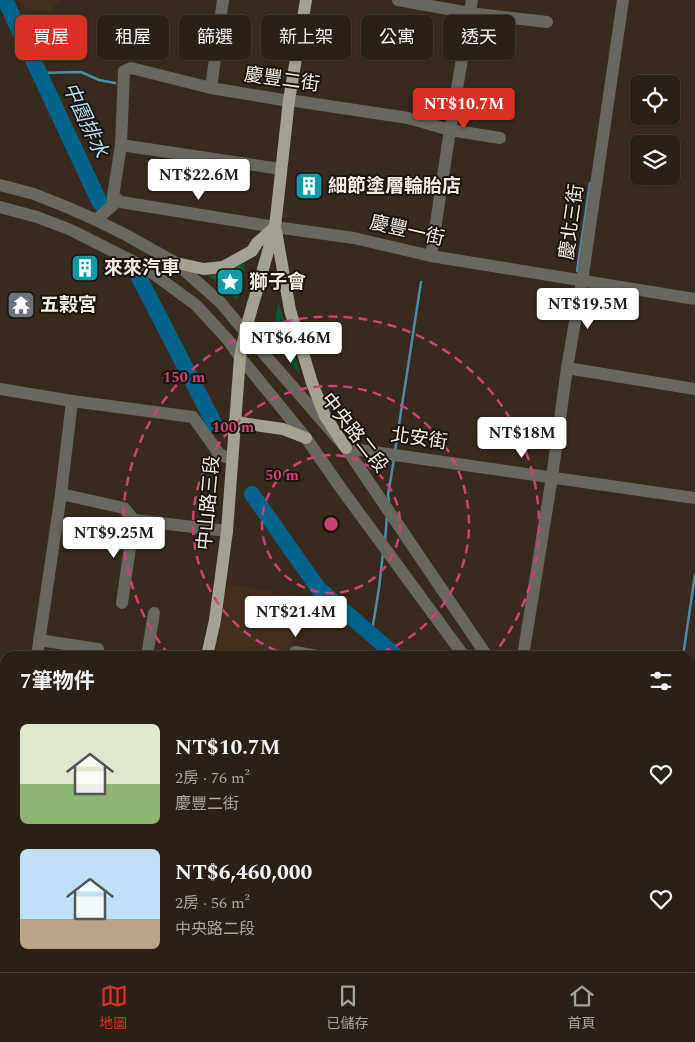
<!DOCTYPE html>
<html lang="zh-TW">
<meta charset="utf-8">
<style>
body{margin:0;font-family:Spectral,"Noto Sans TC",serif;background:#362d23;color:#f1f3f6;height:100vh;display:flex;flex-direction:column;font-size:19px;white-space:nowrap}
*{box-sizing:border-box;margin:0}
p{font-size:16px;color:#a5a3a1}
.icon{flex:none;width:28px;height:28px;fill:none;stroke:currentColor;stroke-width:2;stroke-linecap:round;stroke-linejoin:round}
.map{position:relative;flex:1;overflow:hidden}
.side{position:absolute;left:0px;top:651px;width:695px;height:321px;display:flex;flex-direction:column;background:#2a2016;border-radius:15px 15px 0 0;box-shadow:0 1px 4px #0004,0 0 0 1px #463e35}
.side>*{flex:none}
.top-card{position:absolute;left:15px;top:15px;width:665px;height:45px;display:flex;gap:10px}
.tools{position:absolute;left:630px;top:75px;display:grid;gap:10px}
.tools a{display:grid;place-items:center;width:50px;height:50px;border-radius:8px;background:#2a2016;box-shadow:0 1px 4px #0004,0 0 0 1px #463e35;font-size:25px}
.price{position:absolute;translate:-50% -42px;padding:0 11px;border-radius:5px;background:#fff;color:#222;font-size:16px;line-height:32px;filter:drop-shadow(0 1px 2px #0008)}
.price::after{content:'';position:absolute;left:50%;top:30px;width:15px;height:11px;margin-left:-8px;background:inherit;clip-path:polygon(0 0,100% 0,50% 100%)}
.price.current{background:#d93025;color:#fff}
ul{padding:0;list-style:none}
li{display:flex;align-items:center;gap:15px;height:125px;padding:0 20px}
li span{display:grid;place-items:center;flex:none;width:140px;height:100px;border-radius:8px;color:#555}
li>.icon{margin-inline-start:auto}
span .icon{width:60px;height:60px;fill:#fffc;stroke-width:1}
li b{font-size:21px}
h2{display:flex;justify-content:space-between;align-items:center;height:60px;padding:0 20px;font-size:21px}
.pill{padding:0 18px;border-radius:8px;background:#2a2016;box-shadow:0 1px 4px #0004,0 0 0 1px #463e35;font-size:18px;line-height:45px}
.pill.current{background:#d93025;color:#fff}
.menu{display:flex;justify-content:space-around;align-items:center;height:70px;border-top:1px solid #463e35;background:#2a2016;font-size:14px;color:#a5a3a1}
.menu a{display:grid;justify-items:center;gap:2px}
.menu .current{color:#d93025}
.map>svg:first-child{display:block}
</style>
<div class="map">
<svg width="695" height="972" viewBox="0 0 695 972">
<rect width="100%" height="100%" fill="#382a1d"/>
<polygon fill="#353142" points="175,968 321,968 320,972 174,972"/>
<g fill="#432f1e">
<polygon points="17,0 60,0 50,11 26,9"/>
<polygon points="227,584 299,596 292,650 284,649 278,656 216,656"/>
</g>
<g fill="#0c5634">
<polygon points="245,263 237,300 209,276"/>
<polygon points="278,301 301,376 273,341"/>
</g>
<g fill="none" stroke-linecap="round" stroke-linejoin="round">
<g stroke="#4c8ca6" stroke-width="2.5">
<polyline points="39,73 81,72 99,80 115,83"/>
<polyline points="577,271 590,183"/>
<polyline points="395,451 421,282"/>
<polyline points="389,501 388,495 394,459"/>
<polyline points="385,541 387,516"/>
<polyline points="367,631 373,625 379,588 383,553"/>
<polyline points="683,656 695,575"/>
<polyline points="690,687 695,688"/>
<polyline points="631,972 636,968"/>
</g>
<g stroke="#04638c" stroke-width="16">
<polyline points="5,0 100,203"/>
<polyline points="131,262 215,425"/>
<polyline points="252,494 318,588 396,656"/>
<polyline points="608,968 611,972"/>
</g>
<g stroke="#68675f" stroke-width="12">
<polyline points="398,0 470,13 547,22"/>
<polyline points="211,88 223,0"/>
<polyline points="121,145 281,169"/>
<polyline points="0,185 34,194 69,208 96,220 126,235 176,263 221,303 245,332 346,448 487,656"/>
<polyline points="113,196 121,202 275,227 354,238 431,256 695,299"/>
<polyline points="0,207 37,217 71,230 144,267 196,305 228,340 240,357 306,438 340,487 464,656"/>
<polyline points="96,220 113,205 113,196 121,145 124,71 131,68 211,88 289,101 289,100 408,118 450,130 500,138"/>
<polyline points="431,256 450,130 472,0"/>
<polyline points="567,368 695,389"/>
<polyline points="0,389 72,401 193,417 220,455 232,459"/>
<polyline points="346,448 695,498"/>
<polyline points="61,494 124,508 134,520"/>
<polyline points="134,520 227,531"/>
<polyline points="122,603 134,520"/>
<polyline points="39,640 98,649 97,656"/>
<polyline points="37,656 61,494 72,401"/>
<polyline points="147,656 154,613"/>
<polyline points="295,656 295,652 317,656"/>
<polyline points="523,656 552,477 567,368 582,281 623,0"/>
<polyline points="0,712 5,713"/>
<polyline points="0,934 5,895"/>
<polyline points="690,935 695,942"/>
<polyline points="690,961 695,968"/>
<polyline points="0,964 5,965"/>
<polyline points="16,968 37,972"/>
<polyline points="512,968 514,972"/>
<polyline points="583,968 585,972"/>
<polyline points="326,972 326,968"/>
<polyline points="410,972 411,968"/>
<polyline points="493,972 493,968"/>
</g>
<g stroke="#a3a18f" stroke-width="12">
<polyline points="276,231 290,310 312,383 325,416 346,448"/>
<polyline points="176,263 204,269 223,267 252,251 257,243 275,227"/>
<polyline points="235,421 248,424 283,429 306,438"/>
<polyline points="207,656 215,620 227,531 240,357 245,332 275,227 289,100 306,0"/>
<polyline points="157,972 158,968"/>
</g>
</g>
<g fill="none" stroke="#cc4276" stroke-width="2.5" stroke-dasharray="9 6">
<circle cx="331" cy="524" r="69"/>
<path d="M291 656A138 138 0 1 1 371 656"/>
<path d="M169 655A208 208 0 1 1 493 655"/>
</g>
<defs>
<symbol id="building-square" viewBox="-11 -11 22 22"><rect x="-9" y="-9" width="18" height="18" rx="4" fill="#0f9aa8" stroke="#1a140e"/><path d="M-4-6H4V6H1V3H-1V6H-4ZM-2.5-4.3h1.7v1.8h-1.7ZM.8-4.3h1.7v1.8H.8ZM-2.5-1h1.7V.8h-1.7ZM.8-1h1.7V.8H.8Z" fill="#fff"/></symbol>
<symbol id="sight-square" viewBox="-11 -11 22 22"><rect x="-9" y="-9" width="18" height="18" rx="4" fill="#0f9aa8" stroke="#1a140e"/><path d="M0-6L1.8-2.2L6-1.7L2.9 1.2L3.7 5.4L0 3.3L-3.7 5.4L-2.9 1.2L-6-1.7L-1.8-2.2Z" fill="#fff"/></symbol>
<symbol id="temple-square" viewBox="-11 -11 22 22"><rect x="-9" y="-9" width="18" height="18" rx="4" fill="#6b7280" stroke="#1a140e"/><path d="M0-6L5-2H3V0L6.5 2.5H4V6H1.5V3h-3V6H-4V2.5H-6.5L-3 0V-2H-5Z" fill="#fff"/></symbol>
</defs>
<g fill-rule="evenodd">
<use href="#building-square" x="293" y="170" width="32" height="32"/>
<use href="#building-square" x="69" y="252" width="32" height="32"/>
<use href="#sight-square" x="214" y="266" width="32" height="32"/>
<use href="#temple-square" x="5" y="289" width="32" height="32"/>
</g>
<g text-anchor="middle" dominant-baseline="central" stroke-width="4" stroke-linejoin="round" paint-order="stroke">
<g font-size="19" fill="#f4eae2" stroke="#1a140e">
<text transform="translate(282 80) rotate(8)">慶豐二街</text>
<text transform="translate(572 222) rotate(-82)">慶北三街</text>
<text transform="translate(407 231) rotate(13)">慶豐一街</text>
<text transform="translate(354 433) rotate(52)">中央路二段</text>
<text transform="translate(419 439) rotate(8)">北安街</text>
<text transform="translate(209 503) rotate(-85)">中山路三段</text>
</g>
<g font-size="19" font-weight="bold" fill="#f4eae2" stroke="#1a140e" text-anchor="start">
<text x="328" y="186">細節塗層輪胎店</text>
<text x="104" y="268">來來汽車</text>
<text x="249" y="282">獅子會</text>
<text x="40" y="305">五榖宮</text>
</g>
<g font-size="20" font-style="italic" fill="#b6ddf5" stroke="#1a140e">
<text transform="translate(85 120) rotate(65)">中園排水</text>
</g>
</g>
<circle cx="331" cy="524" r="8" fill="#cc4276" stroke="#1a140e" stroke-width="2.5"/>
<g font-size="15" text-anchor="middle" font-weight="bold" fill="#cc4276" stroke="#1a140e" stroke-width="4" stroke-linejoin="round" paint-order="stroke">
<text x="184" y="382">150 m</text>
<text x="233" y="432">100 m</text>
<text x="282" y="480">50 m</text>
</g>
</svg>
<div class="tools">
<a><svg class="icon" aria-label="locate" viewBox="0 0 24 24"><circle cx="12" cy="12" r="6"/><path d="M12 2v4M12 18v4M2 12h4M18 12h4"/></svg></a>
<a><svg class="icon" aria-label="layers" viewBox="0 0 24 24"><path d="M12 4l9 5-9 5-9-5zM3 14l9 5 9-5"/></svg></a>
</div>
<b class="price current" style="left:464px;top:130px">NT$10.7M</b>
<b class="price" style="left:199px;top:201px">NT$22.6M</b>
<b class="price" style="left:588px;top:330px">NT$19.5M</b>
<b class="price" style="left:291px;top:364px">NT$6.46M</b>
<b class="price" style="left:522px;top:459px">NT$18M</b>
<b class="price" style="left:114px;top:559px">NT$9.25M</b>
<b class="price" style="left:296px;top:638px">NT$21.4M</b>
<div class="top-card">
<a class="pill current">買屋</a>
<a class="pill">租屋</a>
<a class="pill">篩選</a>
<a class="pill">新上架</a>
<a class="pill">公寓</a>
<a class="pill">透天</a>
</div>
<section class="side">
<h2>7筆物件<svg class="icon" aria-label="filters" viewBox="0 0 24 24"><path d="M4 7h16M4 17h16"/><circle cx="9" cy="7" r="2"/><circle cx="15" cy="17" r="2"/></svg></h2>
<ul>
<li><span style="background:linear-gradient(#dfe7d0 60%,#8fb573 0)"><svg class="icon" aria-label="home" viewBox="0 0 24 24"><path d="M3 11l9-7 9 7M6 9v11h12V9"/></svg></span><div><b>NT$10.7M</b><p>2房 · 76 m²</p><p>慶豐二街</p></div><svg class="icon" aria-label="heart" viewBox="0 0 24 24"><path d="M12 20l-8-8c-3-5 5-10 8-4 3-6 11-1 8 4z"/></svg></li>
<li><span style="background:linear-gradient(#bfe0f5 70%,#b9a48a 0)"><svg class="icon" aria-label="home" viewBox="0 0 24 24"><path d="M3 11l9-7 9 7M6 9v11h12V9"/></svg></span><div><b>NT$6,460,000</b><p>2房 · 56 m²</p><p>中央路二段</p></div><svg class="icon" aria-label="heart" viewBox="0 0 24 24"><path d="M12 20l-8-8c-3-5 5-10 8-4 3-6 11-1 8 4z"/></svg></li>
</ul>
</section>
</div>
<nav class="menu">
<a class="current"><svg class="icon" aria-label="map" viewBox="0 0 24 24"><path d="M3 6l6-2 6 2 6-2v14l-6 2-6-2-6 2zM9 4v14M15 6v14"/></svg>地圖</a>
<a><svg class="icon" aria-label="saved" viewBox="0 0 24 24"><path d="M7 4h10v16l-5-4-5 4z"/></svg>已儲存</a>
<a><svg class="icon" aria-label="home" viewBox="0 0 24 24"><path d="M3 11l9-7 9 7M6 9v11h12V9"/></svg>首頁</a>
</nav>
